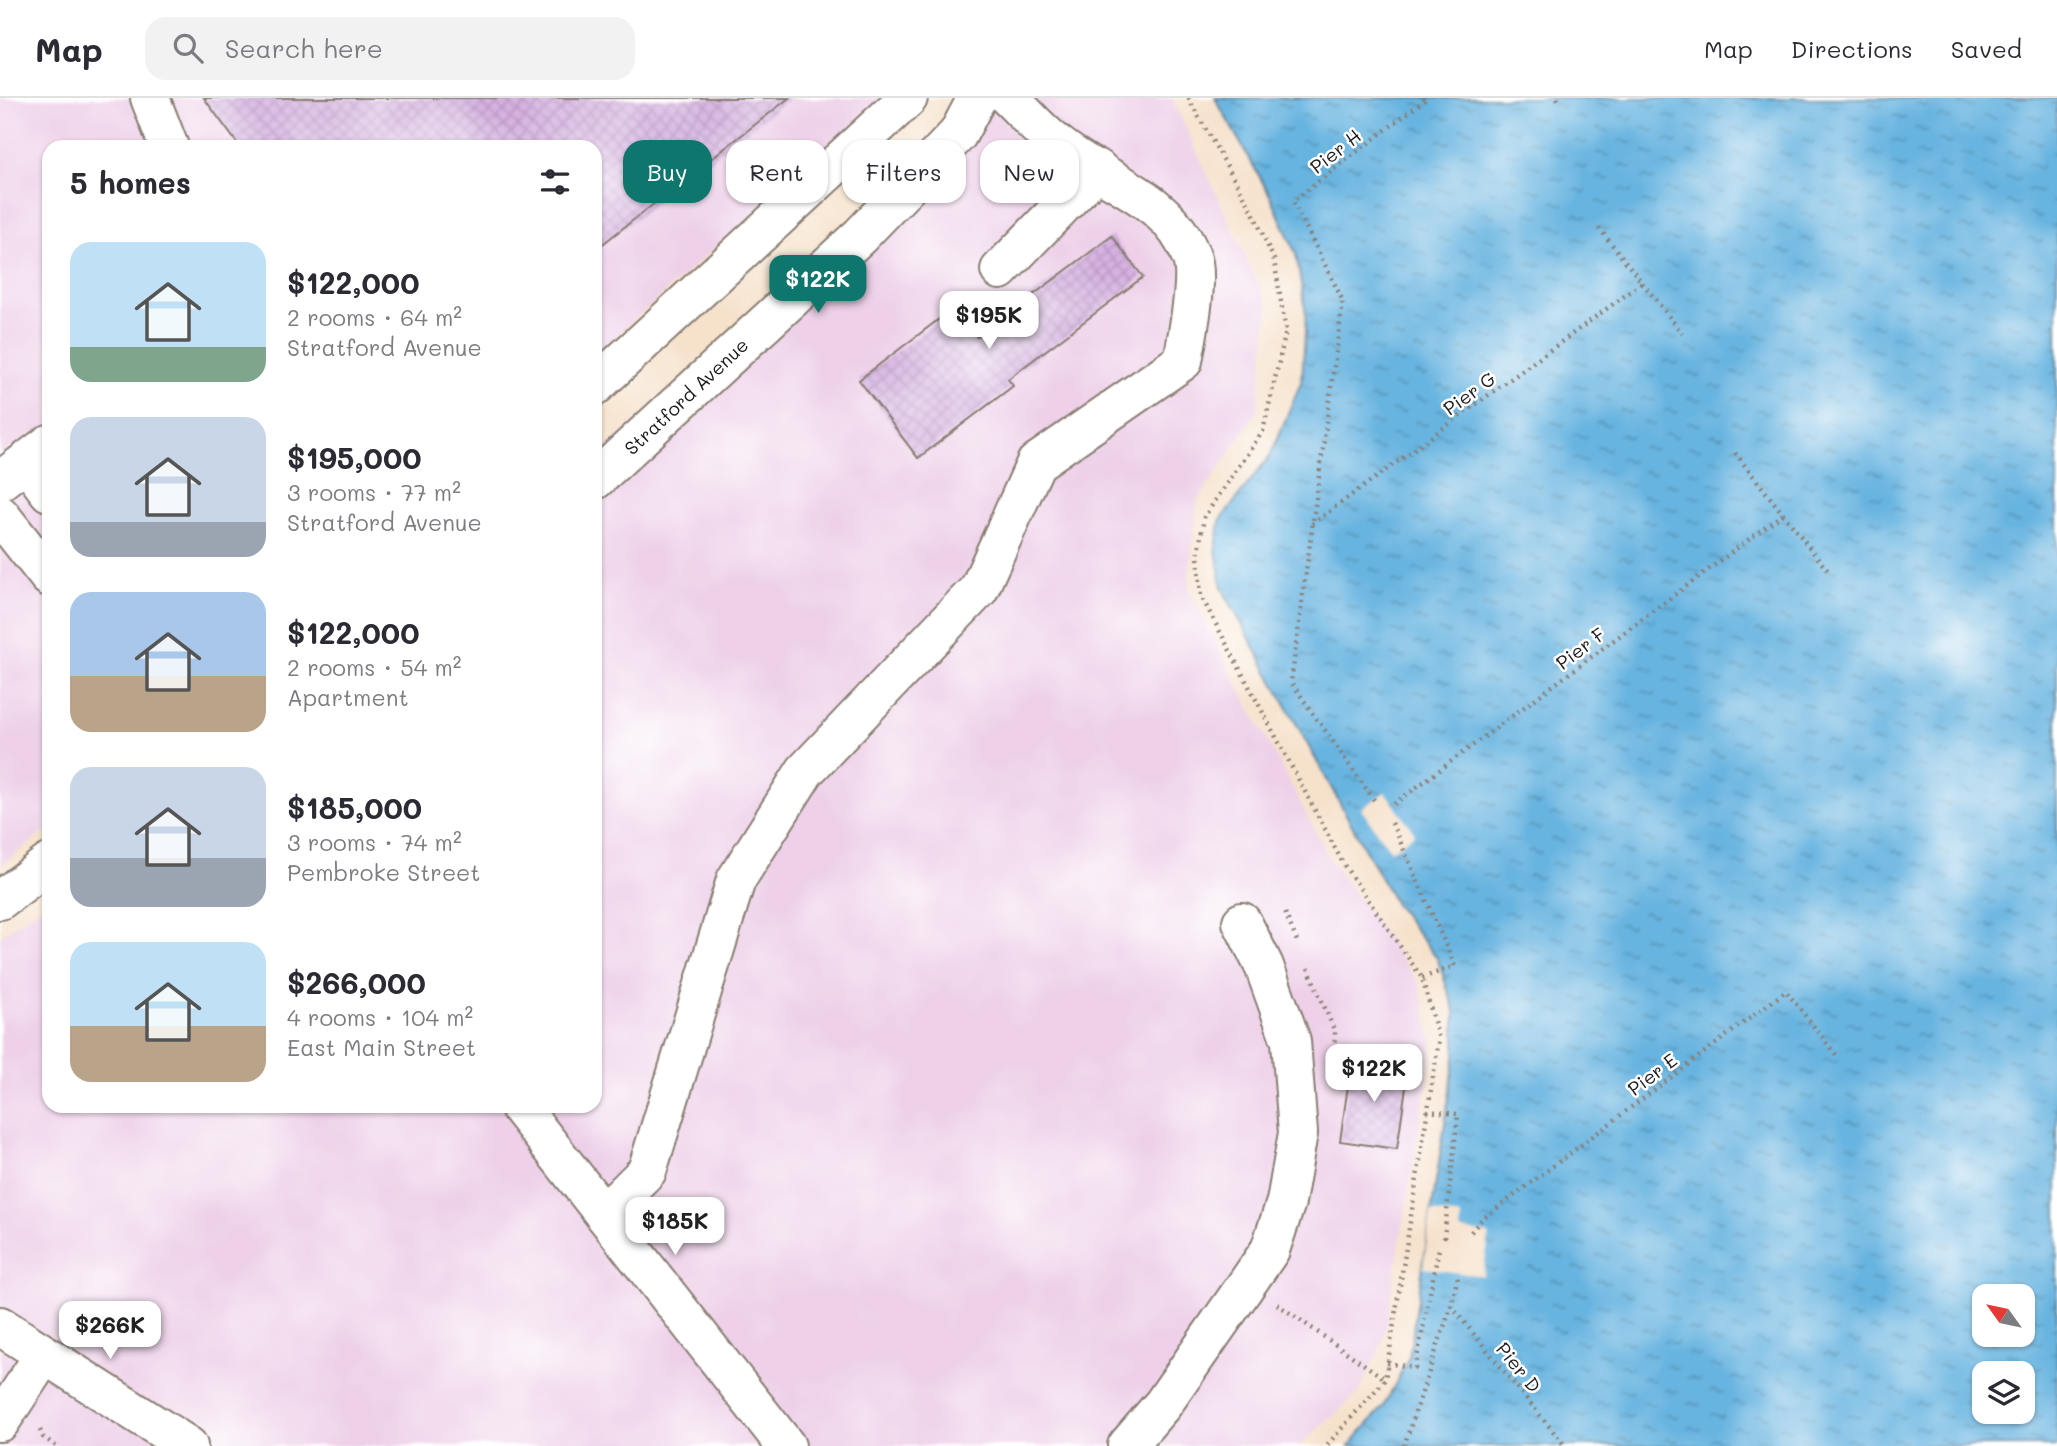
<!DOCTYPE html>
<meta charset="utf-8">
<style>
body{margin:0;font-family:Mali,sans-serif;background:#f2f2f3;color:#2b2b33;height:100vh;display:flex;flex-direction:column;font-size:26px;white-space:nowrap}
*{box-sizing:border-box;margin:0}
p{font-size:23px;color:#7c7c81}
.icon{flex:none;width:38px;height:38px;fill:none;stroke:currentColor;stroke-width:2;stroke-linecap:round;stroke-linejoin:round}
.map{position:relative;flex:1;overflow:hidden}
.details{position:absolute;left:42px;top:42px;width:560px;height:973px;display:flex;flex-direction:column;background:#fff;border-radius:21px;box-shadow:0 2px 5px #0004}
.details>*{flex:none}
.top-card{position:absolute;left:623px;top:42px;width:665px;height:63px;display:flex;gap:14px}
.needle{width:46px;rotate:303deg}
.tools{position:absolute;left:1972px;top:1186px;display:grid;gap:14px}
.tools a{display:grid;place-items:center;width:63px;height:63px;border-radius:14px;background:#fff;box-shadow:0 2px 5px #0004;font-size:35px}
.price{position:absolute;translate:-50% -60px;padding:0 16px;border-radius:14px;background:#fff;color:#222;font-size:23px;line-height:46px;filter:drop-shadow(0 2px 4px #0008)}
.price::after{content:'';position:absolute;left:50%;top:42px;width:21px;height:16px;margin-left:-10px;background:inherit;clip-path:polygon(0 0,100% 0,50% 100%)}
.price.active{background:#0f766e;color:#fff}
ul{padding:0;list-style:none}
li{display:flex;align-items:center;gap:21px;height:175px;padding:0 28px}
li span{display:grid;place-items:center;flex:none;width:196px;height:140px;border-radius:21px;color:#555}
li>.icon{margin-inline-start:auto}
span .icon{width:84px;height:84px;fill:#fffc;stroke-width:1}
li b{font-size:30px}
h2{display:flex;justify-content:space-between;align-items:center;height:84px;padding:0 28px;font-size:30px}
.pill{padding:0 24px;border-radius:21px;background:#fff;box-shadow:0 2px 5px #0004;font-size:24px;line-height:63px}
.pill.active{background:#0f766e;color:#fff}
header{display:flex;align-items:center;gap:42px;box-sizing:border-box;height:98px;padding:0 35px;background:#fff;border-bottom:2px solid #e1e1e2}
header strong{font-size:33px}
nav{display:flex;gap:38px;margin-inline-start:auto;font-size:24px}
.search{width:490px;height:63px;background:#f2f2f3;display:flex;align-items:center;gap:18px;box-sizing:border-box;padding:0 24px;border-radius:21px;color:#7c7c81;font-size:26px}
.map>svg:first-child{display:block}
</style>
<header>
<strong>Map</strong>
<div class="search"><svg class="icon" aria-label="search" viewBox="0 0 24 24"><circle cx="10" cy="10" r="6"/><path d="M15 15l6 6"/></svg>Search here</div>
<nav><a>Map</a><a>Directions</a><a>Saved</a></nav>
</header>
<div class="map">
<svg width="2057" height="1348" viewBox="0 0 2057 1348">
<defs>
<pattern id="water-ripples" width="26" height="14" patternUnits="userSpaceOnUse" patternTransform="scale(1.75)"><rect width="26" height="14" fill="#67b4e0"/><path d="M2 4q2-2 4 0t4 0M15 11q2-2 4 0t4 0" fill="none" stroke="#5492b5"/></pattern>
<pattern id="building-cross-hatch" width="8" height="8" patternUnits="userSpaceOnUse" patternTransform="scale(1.75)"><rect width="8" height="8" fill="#d6b2e1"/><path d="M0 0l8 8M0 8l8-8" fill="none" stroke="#b798c0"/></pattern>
</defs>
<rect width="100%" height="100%" fill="#fff"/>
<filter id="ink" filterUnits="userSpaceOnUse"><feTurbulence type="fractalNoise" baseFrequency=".0143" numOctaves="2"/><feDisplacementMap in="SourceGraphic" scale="14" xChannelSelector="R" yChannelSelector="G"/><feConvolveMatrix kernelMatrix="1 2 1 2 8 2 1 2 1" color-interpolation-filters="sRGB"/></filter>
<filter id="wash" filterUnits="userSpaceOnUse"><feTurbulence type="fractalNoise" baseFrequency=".00686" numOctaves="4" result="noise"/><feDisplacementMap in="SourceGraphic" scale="28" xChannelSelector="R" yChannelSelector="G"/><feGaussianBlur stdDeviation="1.57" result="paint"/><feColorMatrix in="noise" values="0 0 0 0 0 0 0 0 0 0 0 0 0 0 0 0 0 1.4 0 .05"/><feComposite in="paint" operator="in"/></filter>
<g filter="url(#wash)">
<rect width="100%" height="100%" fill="#f6e1ca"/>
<g fill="#eed0e8">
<polygon points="0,0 882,0 595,257 595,49 49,49 49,730 0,768"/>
<polygon points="1008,0 1172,0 1269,209 1257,314 1197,404 1188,492 1331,763 1419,885 1433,948 1384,1240 1359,1295 1299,1348 0,1348 0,838 49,803 49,1008 595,1008 595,359"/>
</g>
<path fill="url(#water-ripples)" stroke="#42687e" stroke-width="2" fill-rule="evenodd" d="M1215,0H2057V1348H1349L1384,1308L1409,1259L1455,959V913L1437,860L1395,806L1222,490L1216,452L1220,423L1271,356L1302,282L1306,216L1296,156L1271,99ZM1984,1199H2023V1237H1984ZM1984,1276H2023V1314H1984Z"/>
<g fill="#f6e1ca">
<polygon points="1385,694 1415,735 1391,753 1361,711"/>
<polygon points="1431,1114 1461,1118 1460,1132 1489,1136 1483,1178 1423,1170"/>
</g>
<g id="blocks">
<g fill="url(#building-cross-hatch)">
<polygon points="204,0 789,0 595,152 595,49 240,49"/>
<polygon points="1112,138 1143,179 1008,281 1013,288 918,360 859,282 955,209 977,239"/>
<polygon points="1352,960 1409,968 1397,1051 1340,1043"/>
</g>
</g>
</g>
<g filter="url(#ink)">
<use href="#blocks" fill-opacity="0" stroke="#897e73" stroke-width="2"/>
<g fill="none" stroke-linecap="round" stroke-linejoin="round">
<defs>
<g id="minor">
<polyline points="150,0 169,49"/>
<polyline points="1000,172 1098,71"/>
<polyline points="26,364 49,394"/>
<polyline points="0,383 49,346"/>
<polyline points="0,417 49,479"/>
<polyline points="519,1008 786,1348"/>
<path d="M604,1116L647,1073L736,782L805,673L979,491L1036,365L1183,263C1187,240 1199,182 1192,161C1171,98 1101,83 1056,45C1039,32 1025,15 1009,0"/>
<polyline points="0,1228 188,1348"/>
<polyline points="0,1324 44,1257"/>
<polyline points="1127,1348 1163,1306 1248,1184 1270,1152 1286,1104 1298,1035 1291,943 1264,868 1242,824"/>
</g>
<g id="major">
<polyline points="595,288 908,0"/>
<polyline points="595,382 860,138 958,36 977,0"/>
<polyline points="0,802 49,765"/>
</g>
</defs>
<use href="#minor" stroke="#897e73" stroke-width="42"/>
<use href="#major" stroke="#897e73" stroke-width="42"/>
<g stroke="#897e73" stroke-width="4.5" stroke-dasharray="2 5" stroke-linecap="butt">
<polyline points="1188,0 1252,112 1274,162 1286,233 1263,333 1204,419 1198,458 1201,498 1344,767 1422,880 1439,941 1385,1282 1326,1348"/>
<polyline points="1557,0 1558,2"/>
<polyline points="1599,130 1682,235"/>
<polyline points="1735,355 1828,473"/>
<polyline points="1312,426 1642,185"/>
<polyline points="1374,702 1291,584 1343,203 1293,103 1427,0"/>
<polyline points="1394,706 1783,416"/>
<polyline points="1392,725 1455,868 1422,880"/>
<polyline points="1285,815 1297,843"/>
<polyline points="1308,870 1335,934 1334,972"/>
<polyline points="1427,1013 1458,1016 1444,1140"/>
<polyline points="1471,1134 1480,1123 1786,893 1837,958"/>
<polyline points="1277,1206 1385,1281"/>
<polyline points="1451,1208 1565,1348"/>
<polyline points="1387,1265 1415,1270 1439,1150"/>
<polyline points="40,1332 43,1339 56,1348"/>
<polyline points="1404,1348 1451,1208 1459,1175"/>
</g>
<use href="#minor" stroke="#fff" stroke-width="38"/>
<use href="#major" stroke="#fff" stroke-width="38"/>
</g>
</g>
<g text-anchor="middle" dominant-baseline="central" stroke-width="5" stroke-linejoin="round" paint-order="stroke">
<g font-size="19" fill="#1c1c1c" stroke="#fff">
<text transform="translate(1335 53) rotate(-38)">Pier H</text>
<text transform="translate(1469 295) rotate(-36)">Pier G</text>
<text transform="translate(686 298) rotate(-43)">Stratford Avenue</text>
<text transform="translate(1580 550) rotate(-37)">Pier F</text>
<text transform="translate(1652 976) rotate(-37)">Pier E</text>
<text transform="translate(1519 1269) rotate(51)">Pier D</text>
</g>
</g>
</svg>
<div class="tools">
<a><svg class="needle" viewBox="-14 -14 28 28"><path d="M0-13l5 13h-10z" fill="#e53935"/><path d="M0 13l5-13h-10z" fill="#7c7c81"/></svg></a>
<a><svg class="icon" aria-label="layers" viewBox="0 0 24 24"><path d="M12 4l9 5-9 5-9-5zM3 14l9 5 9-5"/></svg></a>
</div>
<b class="price active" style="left:818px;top:217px">$122K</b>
<b class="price" style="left:989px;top:253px">$195K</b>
<b class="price" style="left:1374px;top:1006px">$122K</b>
<b class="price" style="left:675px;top:1159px">$185K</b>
<b class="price" style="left:110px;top:1263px">$266K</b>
<div class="top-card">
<a class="pill active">Buy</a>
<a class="pill">Rent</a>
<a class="pill">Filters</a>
<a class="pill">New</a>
</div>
<section class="details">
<h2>5 homes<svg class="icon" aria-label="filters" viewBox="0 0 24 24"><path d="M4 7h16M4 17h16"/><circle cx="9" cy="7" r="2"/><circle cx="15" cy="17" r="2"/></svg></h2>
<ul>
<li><span style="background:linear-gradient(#bfe0f5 75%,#7fa58c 0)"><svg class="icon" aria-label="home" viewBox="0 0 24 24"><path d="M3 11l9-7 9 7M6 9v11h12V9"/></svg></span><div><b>$122,000</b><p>2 rooms · 64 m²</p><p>Stratford Avenue</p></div></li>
<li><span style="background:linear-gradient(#c9d6e8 75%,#9aa5b1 0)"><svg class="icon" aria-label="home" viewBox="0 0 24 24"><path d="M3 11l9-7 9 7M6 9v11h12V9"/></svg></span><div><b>$195,000</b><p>3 rooms · 77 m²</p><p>Stratford Avenue</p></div></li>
<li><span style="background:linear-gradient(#a9c7e8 60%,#b9a48a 0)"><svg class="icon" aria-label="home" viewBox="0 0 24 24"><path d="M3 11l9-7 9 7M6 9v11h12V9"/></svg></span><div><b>$122,000</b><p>2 rooms · 54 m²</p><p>Apartment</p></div></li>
<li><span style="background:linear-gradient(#c9d6e8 65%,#9aa5b1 0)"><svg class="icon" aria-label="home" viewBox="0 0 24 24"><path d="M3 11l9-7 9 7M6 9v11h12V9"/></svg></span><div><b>$185,000</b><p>3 rooms · 74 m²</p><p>Pembroke Street</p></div></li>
<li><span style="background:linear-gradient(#bfe0f5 60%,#b9a48a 0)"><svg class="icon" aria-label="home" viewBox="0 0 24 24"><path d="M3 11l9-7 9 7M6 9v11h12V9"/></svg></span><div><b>$266,000</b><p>4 rooms · 104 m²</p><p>East Main Street</p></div></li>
</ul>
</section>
</div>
